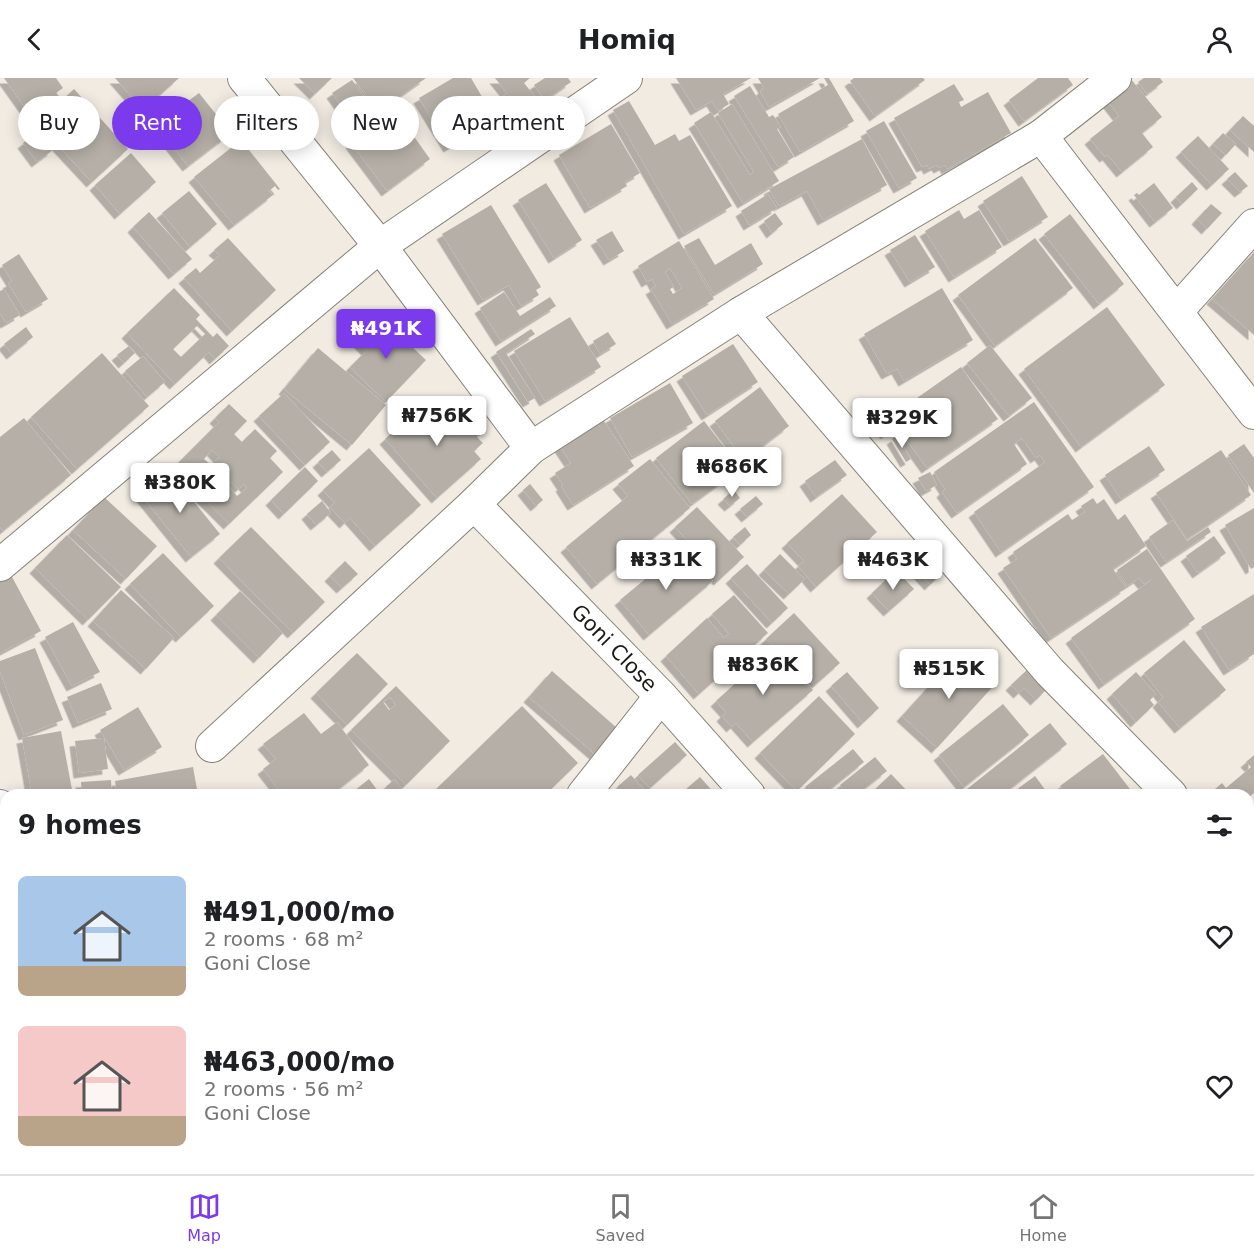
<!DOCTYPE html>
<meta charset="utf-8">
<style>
body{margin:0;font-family:"DejaVu Sans",sans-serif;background:#f2f2f2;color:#202124;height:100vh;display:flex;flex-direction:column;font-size:22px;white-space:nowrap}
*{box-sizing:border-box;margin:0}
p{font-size:20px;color:#757577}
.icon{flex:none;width:33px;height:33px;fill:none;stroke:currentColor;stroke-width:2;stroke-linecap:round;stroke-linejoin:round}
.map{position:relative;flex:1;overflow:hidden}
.side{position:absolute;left:0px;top:711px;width:1254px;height:386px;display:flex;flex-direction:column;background:#fff;border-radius:18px 18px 0 0;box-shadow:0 3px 15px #0003}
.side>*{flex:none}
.top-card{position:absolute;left:18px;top:18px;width:600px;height:54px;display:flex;gap:12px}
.price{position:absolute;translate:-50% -51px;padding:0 14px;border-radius:6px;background:#fff;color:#222;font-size:20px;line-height:39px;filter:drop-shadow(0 2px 3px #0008)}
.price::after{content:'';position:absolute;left:50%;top:36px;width:18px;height:14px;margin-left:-9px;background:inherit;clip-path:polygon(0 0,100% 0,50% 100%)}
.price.on{background:#7c3aed;color:#fff}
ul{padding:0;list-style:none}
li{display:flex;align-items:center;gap:18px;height:150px;padding:0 18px}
li span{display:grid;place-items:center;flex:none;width:168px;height:120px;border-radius:9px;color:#555}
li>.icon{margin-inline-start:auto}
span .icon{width:72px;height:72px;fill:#fffc;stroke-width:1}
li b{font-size:26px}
h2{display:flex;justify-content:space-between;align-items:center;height:72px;padding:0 18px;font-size:26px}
.tag{padding:0 21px;border-radius:27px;background:#fff;box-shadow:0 3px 15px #0003;font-size:21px;line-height:54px}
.tag.on{background:#7c3aed;color:#fff}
header{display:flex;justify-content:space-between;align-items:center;height:78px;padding:0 18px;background:#fff;font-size:27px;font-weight:700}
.tab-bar{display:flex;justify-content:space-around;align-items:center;height:84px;border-top:2px solid #e0e0e0;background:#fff;font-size:16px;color:#757577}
.tab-bar a{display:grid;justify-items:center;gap:3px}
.tab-bar .on{color:#7c3aed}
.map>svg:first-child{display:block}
</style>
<header><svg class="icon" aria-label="back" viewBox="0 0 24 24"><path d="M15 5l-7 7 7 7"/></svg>Homiq<svg class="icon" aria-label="person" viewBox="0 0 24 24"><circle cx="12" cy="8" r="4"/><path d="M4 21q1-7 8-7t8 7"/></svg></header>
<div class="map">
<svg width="1254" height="1096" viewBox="0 0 1254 1096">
<defs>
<filter id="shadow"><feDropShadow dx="-5.5" dy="5.5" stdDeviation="0" flood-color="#0004"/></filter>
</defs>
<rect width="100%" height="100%" fill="#f1ebe2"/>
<g fill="#b5afa7" fill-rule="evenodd" filter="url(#shadow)">
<polygon points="4,0 56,0 63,10 56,15 59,18 31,38"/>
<polygon points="115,0 179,0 143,32"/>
<polygon points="299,0 332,0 315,16"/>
<polygon points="353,0 426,0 378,34"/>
<polygon points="453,0 471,0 495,41 449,69 419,20"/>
<polygon points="495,0 530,0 524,5 537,21 511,40 498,22 507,15"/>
<polygon points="545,0 568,0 571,4 545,22 534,7"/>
<polygon points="676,0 751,0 723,16 729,26 718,33 712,23 696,32"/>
<polygon points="758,0 820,0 769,29 760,13 764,10"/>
<polygon points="824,0 829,0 854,43 800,74 778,36 828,7"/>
<polygon points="854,0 923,0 925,2 875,38 850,3"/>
<polygon points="1038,0 1068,0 1073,7 1024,43 1009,22"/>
<polygon points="1130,0 1162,39 1142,55 1153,69 1122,94 1108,77 1105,79 1090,61 1119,38 1105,20"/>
<polygon points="1144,0 1160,0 1163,4 1147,16 1138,4"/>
<polygon points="352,2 374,33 355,47 332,15"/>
<polygon points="954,6 964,22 959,24 961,29 988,14 1011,55 947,91 945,87 939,90 937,87 929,91 927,87 922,89 894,40"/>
<polygon points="750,8 769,39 773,37 781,49 777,51 794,79 778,89 734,18"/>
<polygon points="74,11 128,71 92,104 37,45"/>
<polygon points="199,15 231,55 188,88 156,47"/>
<polygon points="629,23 655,67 675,56 679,63 690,57 732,128 684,156 613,32"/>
<polygon points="732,26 779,103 743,125 694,45 711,34 750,97 754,94 718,35"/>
<polygon points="395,32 430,81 387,113 351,65"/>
<polygon points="1243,38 1254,48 1254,74 1230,52"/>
<polygon points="884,43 917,100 899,110 866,53"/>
<polygon points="611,46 640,95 625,104 627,108 590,130 559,77"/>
<polygon points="39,53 53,72 37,84 23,65"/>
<polygon points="1223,55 1236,66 1226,77 1213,66"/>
<polygon points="1198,58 1229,91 1212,107 1181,74"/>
<polygon points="862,61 887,107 823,142 807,113 779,128 769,111"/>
<polygon points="241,62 280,111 278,112 275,108 269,113 273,117 234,147 194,99"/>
<polygon points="131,75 156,104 120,136 95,107"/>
<polygon points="1235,94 1248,108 1240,114 1227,101"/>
<polygon points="1022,98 1048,139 1009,163 983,123"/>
<polygon points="1192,104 1198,111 1182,126 1176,119"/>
<polygon points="546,105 582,162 554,180 518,122"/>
<polygon points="1154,105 1173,130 1155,144 1134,117 1137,115 1139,117"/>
<polygon points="189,113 217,146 190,169 162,135"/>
<polygon points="768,116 777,130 749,147 741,133"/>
<polygon points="1211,126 1222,135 1207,151 1197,141"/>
<polygon points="491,127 541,209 536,212 539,217 521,228 509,207 483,222 442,156"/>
<polygon points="959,132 964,141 979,132 1002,169 954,199 925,153"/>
<polygon points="149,134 192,181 174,196 133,149"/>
<polygon points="775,135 783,146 772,155 764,143"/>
<polygon points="1070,136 1124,206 1099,226 1044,156"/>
<polygon points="612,153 624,173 609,182 596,162"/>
<polygon points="915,157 935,189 910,204 890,172"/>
<polygon points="228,160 276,212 232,253 184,200 196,190 200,195 220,177 214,172"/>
<polygon points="699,160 715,187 751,165 763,186 714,216 684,168"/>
<polygon points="1035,160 1073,210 995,268 958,217"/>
<path d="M679,163L714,221L672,246L651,211L656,208L652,201L647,204L638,188ZM670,190L682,210L673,216L670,211L674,209L665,194Z"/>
<polygon points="1254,174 1254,257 1212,221"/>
<polygon points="19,176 48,221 26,234 8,205 12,203 2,187"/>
<path d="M174,210L200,237L196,241L213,259L217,255L229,268L215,281L209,274L175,306L127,255ZM197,248L205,256L181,279L173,271Z"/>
<polygon points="942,210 973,262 904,303 897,291 887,296 864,256"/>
<polygon points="4,211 20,237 6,245 0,235 0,213"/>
<polygon points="504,214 520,238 550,219 556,228 501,263 480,230"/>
<polygon points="1107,229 1165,307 1081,369 1024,291"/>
<polygon points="379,238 426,282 386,324 350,289 367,272 357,262"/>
<polygon points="570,239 601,289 545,323 514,273"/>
<polygon points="26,249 33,259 12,276 4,266"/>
<polygon points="531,251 535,256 506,275 535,320 528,324 496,274"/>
<polygon points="608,254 616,266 600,276 593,263"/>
<polygon points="733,266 758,304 707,337 682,298"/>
<polygon points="990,267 1032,320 1009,338 967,285"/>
<polygon points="129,268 135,275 124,285 117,277"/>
<polygon points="318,270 386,327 352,367 284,311"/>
<polygon points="102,275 149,328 77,391 31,339"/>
<polygon points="143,278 165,304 147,319 125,293"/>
<polygon points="961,289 998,341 927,390 890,339"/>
<polygon points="670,305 693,345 632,379 610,340"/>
<polygon points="760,309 789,348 744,382 715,343"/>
<polygon points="284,315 330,364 305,387 259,338"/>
<polygon points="429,322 457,353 474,338 485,351 476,358 483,365 474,373 481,381 437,420 385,361"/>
<polygon points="1034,324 1094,409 1001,474 974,434 1045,384 1040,377 1036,380 1022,360 1014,366 1027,386 957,435 942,414 945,411 934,394"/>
<path d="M229,326L247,343L234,356L242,364L255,351L277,373L270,380L283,394L229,446L173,390L219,344L215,340ZM212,372L219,379L211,387L204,381ZM231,404L238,411L244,406L247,410L237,418L228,407Z"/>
<polygon points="882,339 891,352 886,356 877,343"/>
<polygon points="24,340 71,397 3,453 0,449 0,359"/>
<polygon points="602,340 634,388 573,427 561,408 563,407 555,395 571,385 559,367"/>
<polygon points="704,343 741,390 692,426 656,380"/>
<polygon points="897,358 911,381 906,384 892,361"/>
<polygon points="1244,366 1254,380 1254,415 1228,377"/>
<polygon points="1149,368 1165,392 1121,421 1105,397"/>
<polygon points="369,370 421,427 375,468 350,440 345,445 330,429 335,425 323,412"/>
<polygon points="332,372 341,382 327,394 318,384"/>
<polygon points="1221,372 1251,417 1187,461 1156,415"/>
<polygon points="650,381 690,430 597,506 566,469 628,418 618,406"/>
<polygon points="835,382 847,397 816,419 805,403"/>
<polygon points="305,389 318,403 284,436 271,422"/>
<path d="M170,394L220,456L191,479L141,417ZM175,409L184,420L178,426L169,415Z"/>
<polygon points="930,394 937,407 926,413 918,400"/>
<polygon points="530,406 543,422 536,428 523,412"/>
<polygon points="734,412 740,420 730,428 723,421"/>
<polygon points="842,416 877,454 816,509 798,488 804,483 787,465"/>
<polygon points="756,418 763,426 747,439 740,431"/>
<polygon points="104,419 157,468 126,501 73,452"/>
<polygon points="1093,420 1097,426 1104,421 1118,442 1125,436 1146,468 1113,491 1126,510 1051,560 1003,490 1017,481 1013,474 1068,436 1072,442 1085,434 1081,428"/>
<polygon points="322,423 331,435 316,447 307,436"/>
<polygon points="697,429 744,479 719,502 712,495 715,492 675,449"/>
<polygon points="1254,430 1254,489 1251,491 1225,447"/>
<polygon points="1173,442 1187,463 1208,449 1211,454 1166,484 1149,459"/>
<polygon points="251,449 325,524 293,555 219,480"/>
<polygon points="745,449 751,457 740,467 733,459"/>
<polygon points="67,457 121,509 88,542 35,490"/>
<polygon points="1214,458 1226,475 1198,495 1186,478"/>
<polygon points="684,469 713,503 649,557 620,522"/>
<polygon points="1147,471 1195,541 1104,606 1071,560 1154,500 1144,506 1139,500 1127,508 1117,492"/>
<polygon points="921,472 942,495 930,507 909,484"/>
<polygon points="163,475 214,528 181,559 130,506"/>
<polygon points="780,476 805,501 789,516 764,492"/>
<polygon points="345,483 358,496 342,510 330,498"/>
<polygon points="747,486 788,530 772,545 731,500"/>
<polygon points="896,492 914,511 889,533 872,515"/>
<polygon points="11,497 41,553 0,575 0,504"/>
<polygon points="121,512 174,560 146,591 93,543"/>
<polygon points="240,513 283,555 259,580 216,537"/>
<polygon points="1254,516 1254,576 1229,592 1201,549"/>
<polygon points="734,517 768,555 699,616 666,578 707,540 724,560 729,556 712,536"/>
<polygon points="794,535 840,585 815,607 791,581 793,579 783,569 778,573 766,561"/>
<polygon points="73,544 100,594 72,608 45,559"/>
<polygon points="1184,562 1226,612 1180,650 1158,624 1163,619 1144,595"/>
<polygon points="35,570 63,642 24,657 0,594 0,583"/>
<polygon points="756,573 760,578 741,593 737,587"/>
<polygon points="771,573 783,586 787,583 813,612 753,664 736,645 732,649 722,638 726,634 716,623"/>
<polygon points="961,573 996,605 937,670 902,638"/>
<polygon points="357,575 388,606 347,647 316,615"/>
<polygon points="1028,591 1047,611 1036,622 1024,610 1019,615 1011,607"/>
<polygon points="552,593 617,650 595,676 529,619"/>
<polygon points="847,594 879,630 863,645 831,608"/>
<polygon points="1136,594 1156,616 1150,622 1154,627 1136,644 1112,616"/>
<polygon points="101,605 112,631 78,645 67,619"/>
<path d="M396,608L450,663L406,707L351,652ZM390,619L396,627L389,632L383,624Z"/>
<polygon points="819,618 855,656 797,713 760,675"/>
<polygon points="1003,626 1029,657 964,709 939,677"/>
<polygon points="522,628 578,685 545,717 430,717"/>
<polygon points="138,629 162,669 124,692 100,652"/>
<polygon points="304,635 321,656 337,644 369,687 331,717 283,717 263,691 276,681 263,666"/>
<polygon points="1050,645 1067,666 1002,717 963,717 962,715"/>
<polygon points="61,653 73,717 32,717 22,660"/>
<polygon points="104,660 108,691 79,695 75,663"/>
<polygon points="675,664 687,677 650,710 638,697"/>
<polygon points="853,671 864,684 823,717 811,717 805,709"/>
<polygon points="1103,676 1133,715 1130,717 1067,717 1060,708"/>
<polygon points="1254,677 1254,715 1248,720 1248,717 1208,717 1222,705 1226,710 1251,689 1246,684"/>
<polygon points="875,679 887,693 856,717 848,717 840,707"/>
<polygon points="193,689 198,717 117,717 115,703"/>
<polygon points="891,696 911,717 869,717"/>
<polygon points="631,697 645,713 641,717 624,717 617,709"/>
<polygon points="1035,698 1049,717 1009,717"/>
<polygon points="700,699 716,717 679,717"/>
<polygon points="369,701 381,717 349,717"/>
<polygon points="394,701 404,713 399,717 387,717 383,712"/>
<polygon points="111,702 112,717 82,717 81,704"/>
<polygon points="1254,969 1254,1019 1248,1013 1248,975"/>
<polygon points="1252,1055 1254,1057 1254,1096 1242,1096 1237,1090 1248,1090 1248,1059"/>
<polygon points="17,1090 59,1090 58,1096 44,1096"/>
<polygon points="83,1090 130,1090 129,1096 83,1096"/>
<polygon points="172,1090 243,1090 243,1091 225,1096 154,1096"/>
<polygon points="272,1090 324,1090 319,1096 270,1096 268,1094"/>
<polygon points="624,1090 703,1090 697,1096 630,1096"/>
<polygon points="800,1090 839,1090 845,1096 794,1096"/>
<polygon points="903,1090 955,1090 960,1096 908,1096"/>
<polygon points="1004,1090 1041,1090 1044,1096 995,1096"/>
<polygon points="1100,1090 1163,1090 1157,1096 1105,1096"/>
<polygon points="1180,1090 1212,1090 1213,1093 1209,1096 1173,1096"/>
</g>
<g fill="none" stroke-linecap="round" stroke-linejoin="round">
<defs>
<g id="street">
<polyline points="244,0 380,168 531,370"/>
<polyline points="1041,58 1254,335"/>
<polyline points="1177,233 1254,147"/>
<polyline points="741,235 1050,594 1171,717"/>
<path id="s1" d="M474,426L661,618L749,717"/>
<polyline points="0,487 380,168 626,0"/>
<polyline points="212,668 474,426 531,370 741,235 1041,58 1115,0"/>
<polyline points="583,717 661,618"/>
<polyline points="0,728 6,779"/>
<polyline points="1248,803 1254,810"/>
<polyline points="0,825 6,786"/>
<polyline points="440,1090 446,1096"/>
<polyline points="1060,1090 1065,1096"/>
<polyline points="763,1096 769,1090"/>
</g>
</defs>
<use href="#street" stroke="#868178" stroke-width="34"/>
<use href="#street" stroke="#fff" stroke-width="32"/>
</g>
<g text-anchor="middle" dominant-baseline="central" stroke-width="5" stroke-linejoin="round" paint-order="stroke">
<g font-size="21" fill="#1b1916" stroke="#f1ebe2">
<text stroke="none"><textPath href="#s1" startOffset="201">Goni Close</textPath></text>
</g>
</g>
</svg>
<b class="price on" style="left:386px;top:282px">₦491K</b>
<b class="price" style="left:437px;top:369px">₦756K</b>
<b class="price" style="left:902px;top:371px">₦329K</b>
<b class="price" style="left:732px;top:420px">₦686K</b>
<b class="price" style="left:180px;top:436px">₦380K</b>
<b class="price" style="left:666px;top:513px">₦331K</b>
<b class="price" style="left:893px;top:513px">₦463K</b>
<b class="price" style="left:763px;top:618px">₦836K</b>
<b class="price" style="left:949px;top:622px">₦515K</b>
<div class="top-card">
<a class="tag">Buy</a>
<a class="tag on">Rent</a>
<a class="tag">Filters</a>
<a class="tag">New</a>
<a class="tag">Apartment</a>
</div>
<section class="side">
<h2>9 homes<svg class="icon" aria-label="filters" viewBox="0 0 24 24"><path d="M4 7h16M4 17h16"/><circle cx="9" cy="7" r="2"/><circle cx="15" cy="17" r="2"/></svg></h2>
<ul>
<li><span style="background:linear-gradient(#a9c7e8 75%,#b9a48a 0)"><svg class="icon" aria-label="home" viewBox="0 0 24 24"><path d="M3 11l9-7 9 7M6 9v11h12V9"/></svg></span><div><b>₦491,000/mo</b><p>2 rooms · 68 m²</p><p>Goni Close</p></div><svg class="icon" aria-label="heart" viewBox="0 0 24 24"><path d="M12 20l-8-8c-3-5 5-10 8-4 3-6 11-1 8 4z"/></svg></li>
<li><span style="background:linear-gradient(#f6c9c9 75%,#b9a48a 0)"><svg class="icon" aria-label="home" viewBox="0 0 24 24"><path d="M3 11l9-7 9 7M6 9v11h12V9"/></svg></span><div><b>₦463,000/mo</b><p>2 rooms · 56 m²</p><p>Goni Close</p></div><svg class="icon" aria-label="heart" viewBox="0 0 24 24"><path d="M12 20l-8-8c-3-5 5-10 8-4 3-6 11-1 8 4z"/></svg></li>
</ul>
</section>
</div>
<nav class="tab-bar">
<a class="on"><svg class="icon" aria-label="map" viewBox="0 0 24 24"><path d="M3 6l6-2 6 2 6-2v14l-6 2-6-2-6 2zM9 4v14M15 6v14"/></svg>Map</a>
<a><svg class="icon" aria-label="saved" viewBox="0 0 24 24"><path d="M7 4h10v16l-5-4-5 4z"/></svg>Saved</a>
<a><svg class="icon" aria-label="home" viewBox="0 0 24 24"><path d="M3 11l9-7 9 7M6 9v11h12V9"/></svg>Home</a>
</nav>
